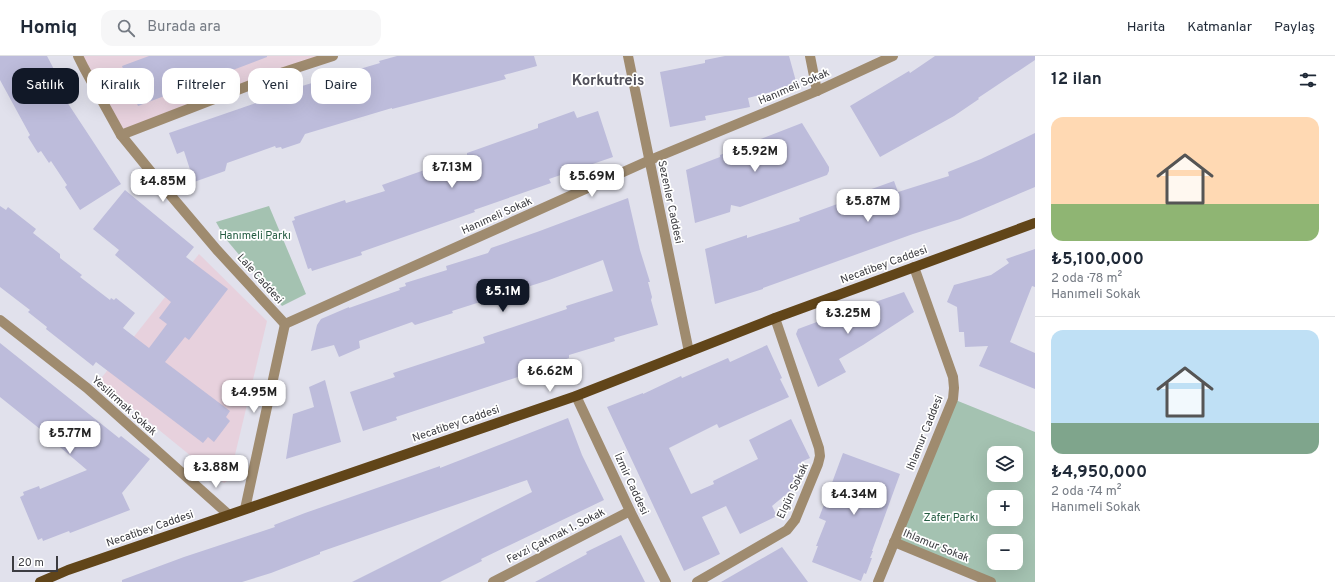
<!DOCTYPE html>
<html lang="tr">
<meta charset="utf-8">
<style>
body{margin:0;font-family:Overpass,sans-serif;background:#f6f6f7;color:#1f2937;height:100vh;display:flex;flex-direction:column;font-size:15px;white-space:nowrap}
*{box-sizing:border-box;margin:0}
p{font-size:13px;color:#747a83}
.icon{flex:none;width:22px;height:22px;fill:none;stroke:currentColor;stroke-width:2;stroke-linecap:round;stroke-linejoin:round}
.map{position:relative;flex:1;overflow:hidden}
.drawer{display:flex;flex-direction:column;background:#fff;width:300px}
.drawer>*{flex:none}
.guide{position:absolute;left:12px;top:12px;width:380px;height:36px;display:flex;gap:8px}
.tools{position:absolute;left:987px;top:390px;display:grid;gap:8px}
.tools a{display:grid;place-items:center;width:36px;height:36px;border-radius:8px;background:#fff;box-shadow:0 4px 16px #0002;font-size:20px}
.scale{position:absolute;left:12px;bottom:10px;width:46px;box-sizing:border-box;padding-left:4px;border:2px solid #3c3c41;border-top:0;font-size:11px;line-height:14px;white-space:nowrap;color:#3c3c41;-webkit-text-stroke:3px #fff;paint-order:stroke}
.price{position:absolute;translate:-50% -34px;padding:0 9px;border-radius:8px;background:#fff;color:#222;font-size:13px;line-height:26px;filter:drop-shadow(0 1px 2px #0008)}
.price::after{content:'';position:absolute;left:50%;top:24px;width:12px;height:9px;margin-left:-6px;background:inherit;clip-path:polygon(0 0,100% 0,50% 100%)}
.price.current{background:#111827;color:#fff}
ul{padding:0;list-style:none}
li{display:grid;align-content:center;gap:8px;height:212px;padding:0 16px}
li+li{border-top:1px solid #e0e1e3}
li span{display:grid;place-items:center;height:124px;border-radius:12px;color:#555}
li>.icon{margin-inline-start:auto}
span .icon{width:72px;height:72px;fill:#fffc;stroke-width:1}
li b{font-size:17px}
h2{display:flex;justify-content:space-between;align-items:center;height:48px;padding:0 16px;font-size:17px}
.chip{padding:0 14px;border-radius:12px;background:#fff;box-shadow:0 4px 16px #0002;font-size:14px;line-height:36px}
.chip.current{background:#111827;color:#fff}
header{display:flex;align-items:center;gap:24px;box-sizing:border-box;height:56px;padding:0 20px;background:#fff;border-bottom:1px solid #e0e1e3}
header strong{font-size:19px}
nav{display:flex;gap:22px;margin-inline-start:auto;font-size:14px}
.search{width:280px;height:36px;background:#f6f6f7;display:flex;align-items:center;gap:10px;box-sizing:border-box;padding:0 14px;border-radius:12px;color:#747a83;font-size:15px}
main{display:flex;flex:1;min-height:0}
.map>svg:first-child{display:block}
</style>
<header>
<strong>Homiq</strong>
<div class="search"><svg class="icon" aria-label="search" viewBox="0 0 24 24"><circle cx="10" cy="10" r="6"/><path d="M15 15l6 6"/></svg>Burada ara</div>
<nav><a>Harita</a><a>Katmanlar</a><a>Paylaş</a></nav>
</header>
<main>
<div class="map">
<svg width="1035" height="526" viewBox="0 0 1035 526">
<rect width="100%" height="100%" fill="#e1e1ec"/>
<g fill="#e7d1dd">
<polygon points="78,0 333,0 121,79"/>
<polygon points="199,198 267,265 229,424 224,427 99,325"/>
</g>
<g fill="#a4c2b1" fill-rule="evenodd">
<polygon points="269,150 306,238 282,250 225,182 216,166"/>
<path d="M953,343L1035,376V526H991L894,486ZM994,397H1016V419H994ZM994,441H1016V463H994ZM994,485H1016V507H994Z"/>
</g>
<g fill="#bdbcdb">
<polygon points="0,0 47,0 70,44 67,46 121,128 80,154 65,131 67,129 51,105 49,107 41,95 38,97 28,81 30,79 0,24"/>
<polygon points="149,0 267,0 267,1 138,50 122,10"/>
<polygon points="397,0 534,0 537,10 504,19 506,23 392,53 392,52 305,78 300,87 282,93 281,91 276,92 275,90 227,107 225,115 194,126 184,95 177,98 169,77 259,46 258,43 264,42 263,39 281,33 285,35 380,7 379,5"/>
<polygon points="725,0 789,0 797,29 748,42 750,51 705,60 706,64 670,71 660,16 705,7 705,4"/>
<polygon points="935,0 1035,0 1035,4 978,42 979,43 954,60 880,101 850,50 909,15 910,17"/>
<polygon points="574,55 577,62 598,55 613,101 549,123 551,127 474,154 475,156 361,196 362,199 312,215 311,212 308,213 292,165 295,164 294,161 345,144 346,147 385,135 382,129 467,99 467,97 538,72 538,68"/>
<polygon points="802,67 829,111 829,115 827,119 740,151 731,149 730,156 695,167 686,114 720,101 720,99"/>
<polygon points="1035,77 1035,131 960,163 913,178 763,232 763,233 715,248 705,193 747,179 747,182 800,165 799,162 851,143 852,140 894,125 898,136 949,120 948,116 981,103"/>
<polygon points="125,134 194,191 186,201 228,233 189,284 185,281 165,306 230,355 226,361 230,365 214,386 208,381 203,387 96,306 93,310 46,273 47,271 28,256 30,254 0,231 0,150 6,154 8,151 36,173 33,177 60,198 60,202 82,219 80,221 110,244 111,242 114,244 116,242 135,257 123,272 149,292 167,268 159,262 171,246 115,199 119,194 93,173"/>
<polygon points="628,142 640,194 650,226 648,226 652,241 651,244 658,269 614,282 615,285 569,299 569,302 527,318 396,361 397,364 363,375 350,336 395,321 393,317 485,287 483,281 567,253 566,250 613,235 603,204 549,224 452,255 453,257 415,269 412,266 359,285 360,292 339,301 334,289 311,295 317,269 321,263 349,251 349,252 400,234 399,232 406,230 405,227 447,214 446,210 488,197 491,192 537,176"/>
<polygon points="1035,193 1035,231 1032,230 1010,286 1035,297 1035,333 979,310 988,290 965,291 964,276 959,276 957,251 947,246 954,229 991,219 1009,207 1006,203"/>
<polygon points="904,236 914,256 863,289 839,303 846,316 818,331 796,278 798,273 825,263 827,266 847,258 849,255"/>
<polygon points="0,287 119,382 121,380 150,403 122,437 130,454 70,477 69,475 43,485 42,482 38,484 20,441 24,439 23,436 39,430 40,433 87,414 54,386 55,385 0,341"/>
<polygon points="767,289 782,322 780,323 789,341 719,372 717,368 669,392 691,438 714,428 713,425 758,403 749,384 791,363 810,402 801,406 800,413 794,423 796,430 772,450 777,460 740,478 726,450 702,461 720,498 684,515 607,351 643,337 643,338 681,320 682,322 728,302 730,306"/>
<polygon points="325,324 341,386 286,403 293,358 314,351 309,331"/>
<polygon points="568,362 582,399 604,444 481,503 482,505 440,526 352,526 532,436 527,424 320,496 320,498 271,517 242,526 122,526 122,524 184,501 275,471 274,469 305,457 440,410 440,412"/>
<polygon points="843,397 900,418 872,495 873,495 870,502 872,502 866,518 864,517 861,525 812,506 818,490 816,490 826,465 819,462"/>
<polygon points="621,479 645,526 535,526 587,498 586,496"/>
<polygon points="782,491 808,526 721,526"/>
</g>
<g fill="none" stroke-linecap="round" stroke-linejoin="round">
<g stroke="#9f8b6f" stroke-width="10">
<polyline points="78,0 84,12 121,79 156,122 217,194 285,268"/>
<polyline points="628,0 689,296"/>
<polyline points="810,0 817,35"/>
<polyline points="121,79 284,16 333,0"/>
<polyline points="0,264 87,332 229,459"/>
<polyline points="285,268 650,104 817,35 893,0"/>
<polyline points="576,340 630,455 666,526"/>
<polyline points="245,453 285,268"/>
<polyline points="894,486 991,526"/>
<polyline points="493,526 630,455"/>
<polyline points="697,526 787,474 795,464 818,408 820,400 819,392 775,262"/>
<polyline points="878,526 953,343 954,332 953,321 914,211"/>
</g>
<polyline stroke="#614519" stroke-width="10" points="40,526 68,514 576,340 775,262 1035,167"/>
</g>
<g text-anchor="middle" dominant-baseline="central" stroke-width="3.5" stroke-linejoin="round" paint-order="stroke">
<g font-size="11" fill="#3c3c41" stroke="#fff">
<text transform="translate(794 31) rotate(-23)">Hanımeli Sokak</text>
<text transform="translate(670 146) rotate(78)">Sezenler Caddesi</text>
<text transform="translate(497 160) rotate(-24)">Hanımeli Sokak</text>
<text transform="translate(884 209) rotate(-20)">Necatibey Caddesi</text>
<text transform="translate(260 223) rotate(48)">Lale Caddesi</text>
<text transform="translate(124 350) rotate(42)">Yesilirmak Sokak</text>
<text transform="translate(456 368) rotate(-19)">Necatibey Caddesi</text>
<text transform="translate(925 377) rotate(-68)">Ihlamur Caddesi</text>
<text transform="translate(631 428) rotate(65)">İzmir Caddesi</text>
<text transform="translate(793 435) rotate(-65)">Elgün Sokak</text>
<text transform="translate(150 473) rotate(-19)">Necatibey Caddesi</text>
<text transform="translate(556 480) rotate(-27)">Fevzi Çakmak 1. Sokak</text>
<text transform="translate(936 490) rotate(22)">Ihlamur Sokak</text>
</g>
<g font-size="11" fill="#255c42" stroke="#fff">
<text x="255" y="180">Hanımeli Parkı</text>
<text x="951" y="462">Zafer Parkı</text>
</g>
<g font-size="15" font-weight="bold" fill="#52515b" stroke="#fff">
<text x="608" y="25">Korkutreis</text>
</g>
</g>
</svg>
<div class="tools">
<a><svg class="icon" aria-label="layers" viewBox="0 0 24 24"><path d="M12 4l9 5-9 5-9-5zM3 14l9 5 9-5"/></svg></a>
<a>+</a>
<a>−</a>
</div>
<div class="scale">20 m</div>
<b class="price" style="left:755px;top:117px">₺5.92M</b>
<b class="price" style="left:452px;top:133px">₺7.13M</b>
<b class="price" style="left:592px;top:142px">₺5.69M</b>
<b class="price" style="left:163px;top:147px">₺4.85M</b>
<b class="price" style="left:868px;top:167px">₺5.87M</b>
<b class="price current" style="left:503px;top:257px">₺5.1M</b>
<b class="price" style="left:848px;top:279px">₺3.25M</b>
<b class="price" style="left:550px;top:337px">₺6.62M</b>
<b class="price" style="left:254px;top:358px">₺4.95M</b>
<b class="price" style="left:70px;top:399px">₺5.77M</b>
<b class="price" style="left:216px;top:433px">₺3.88M</b>
<b class="price" style="left:854px;top:460px">₺4.34M</b>
<div class="guide">
<a class="chip current">Satılık</a>
<a class="chip">Kiralık</a>
<a class="chip">Filtreler</a>
<a class="chip">Yeni</a>
<a class="chip">Daire</a>
</div>
</div>
<section class="drawer">
<h2>12 ilan<svg class="icon" aria-label="filters" viewBox="0 0 24 24"><path d="M4 7h16M4 17h16"/><circle cx="9" cy="7" r="2"/><circle cx="15" cy="17" r="2"/></svg></h2>
<ul>
<li><span style="background:linear-gradient(#ffd9b3 70%,#8fb573 0)"><svg class="icon" aria-label="home" viewBox="0 0 24 24"><path d="M3 11l9-7 9 7M6 9v11h12V9"/></svg></span><div><b>₺5,100,000</b><p>2 oda · 78 m²</p><p>Hanımeli Sokak</p></div></li>
<li><span style="background:linear-gradient(#bfe0f5 75%,#7fa58c 0)"><svg class="icon" aria-label="home" viewBox="0 0 24 24"><path d="M3 11l9-7 9 7M6 9v11h12V9"/></svg></span><div><b>₺4,950,000</b><p>2 oda · 74 m²</p><p>Hanımeli Sokak</p></div></li>
</ul>
</section>
</main>
